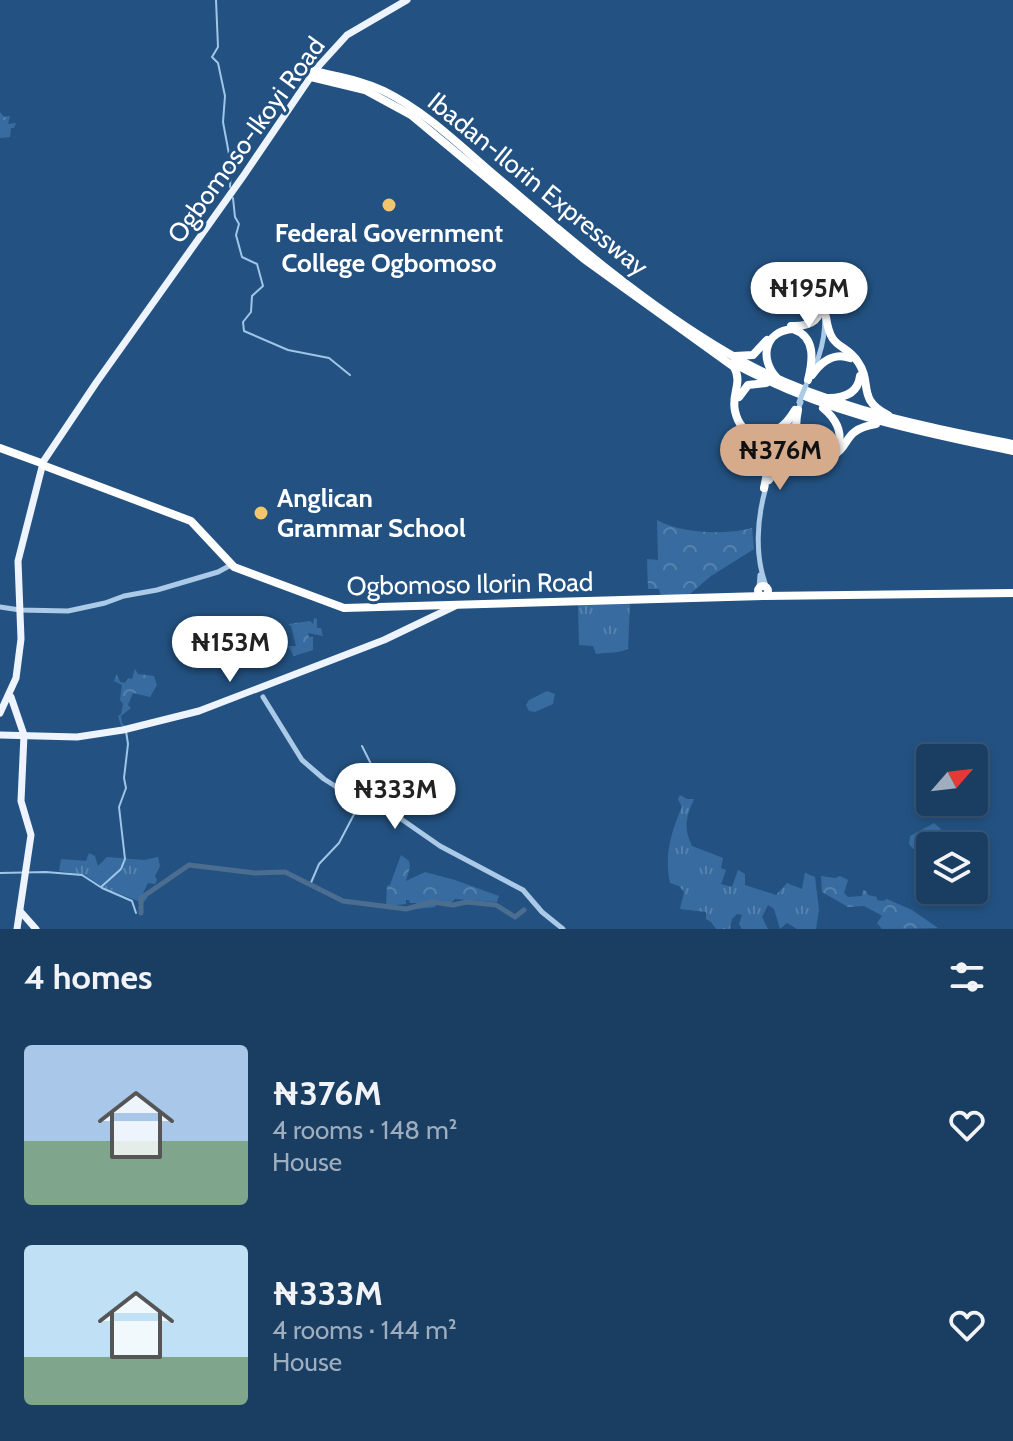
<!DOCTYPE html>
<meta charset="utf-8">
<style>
body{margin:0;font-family:Cabin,sans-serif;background:#234568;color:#f1f3f6;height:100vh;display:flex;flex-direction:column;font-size:30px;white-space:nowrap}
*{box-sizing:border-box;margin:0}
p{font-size:26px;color:#9faebe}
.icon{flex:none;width:44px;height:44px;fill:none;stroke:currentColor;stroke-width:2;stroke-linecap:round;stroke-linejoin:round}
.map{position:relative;height:929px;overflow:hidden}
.drawer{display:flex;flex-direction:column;background:#1a3e62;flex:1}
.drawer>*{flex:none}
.needle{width:52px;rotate:62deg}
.tools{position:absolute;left:916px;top:744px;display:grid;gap:16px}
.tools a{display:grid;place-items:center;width:72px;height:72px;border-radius:8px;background:#1a3e62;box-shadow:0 4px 12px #0003,0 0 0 2px #385777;font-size:40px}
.price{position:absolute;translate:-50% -68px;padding:0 18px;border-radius:28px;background:#fff;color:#222;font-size:26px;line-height:52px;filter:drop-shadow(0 2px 4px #0008)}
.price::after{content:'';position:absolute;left:50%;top:48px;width:24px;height:18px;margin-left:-12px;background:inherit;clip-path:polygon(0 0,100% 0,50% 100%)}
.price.selected{background:#d6ab8b;color:#111}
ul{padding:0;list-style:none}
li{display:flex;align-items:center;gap:24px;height:200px;padding:0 24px}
li span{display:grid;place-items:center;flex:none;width:224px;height:160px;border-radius:8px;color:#555}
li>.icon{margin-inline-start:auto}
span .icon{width:96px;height:96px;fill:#fffc;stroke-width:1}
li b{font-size:34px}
h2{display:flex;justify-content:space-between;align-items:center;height:96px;padding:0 24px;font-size:34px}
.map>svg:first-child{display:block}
</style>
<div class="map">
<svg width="1013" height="929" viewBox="0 0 1013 929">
<defs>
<pattern id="grass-tufts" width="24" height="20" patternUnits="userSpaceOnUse" patternTransform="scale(2)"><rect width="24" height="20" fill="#386ca0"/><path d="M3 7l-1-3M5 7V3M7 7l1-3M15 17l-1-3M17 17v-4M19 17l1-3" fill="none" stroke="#5682ae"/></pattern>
<pattern id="forest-crowns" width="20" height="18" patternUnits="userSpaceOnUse" patternTransform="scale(2)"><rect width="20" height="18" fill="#386ca0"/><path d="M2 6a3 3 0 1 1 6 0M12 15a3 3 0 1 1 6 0" fill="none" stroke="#5682ae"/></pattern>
</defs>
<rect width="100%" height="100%" fill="#235282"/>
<g fill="url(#grass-tufts)">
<path d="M630,602L628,649C617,654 607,652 596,654L593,646L579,645L578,604Z"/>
<path d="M680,795L687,799H694C686,817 683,828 692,846L723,858L721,868L726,870L721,884L732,887L738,870L745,874V885L776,895L787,883L802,889L805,873L815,877L819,910L816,929H797L787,923L780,929L774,909L768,905L762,917L768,929H742L739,924L742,915L737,914L732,919L730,929H716L711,922L706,919V912L680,909L684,892L679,886L670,883C664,856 671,832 682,807L678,799Z"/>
<polygon points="89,853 95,856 98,866 107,857 144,860 158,857 160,866 155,876 157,880 155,884 148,883 143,893 148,897 143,903 104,888 85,875 59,871 61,859 86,861"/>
</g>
<g fill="url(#forest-crowns)">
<polygon points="0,112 4,117 10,116 8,124 16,123 14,128 11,128 10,137 0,138"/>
<path d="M657,520C682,534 726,535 752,528L754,549L711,576L690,594L662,599L659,589H648L647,559L658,560Z"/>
<polygon points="314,618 317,619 317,628 321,628 323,636 308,633 309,637 313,637 313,650 294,656 288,646 296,646 291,626 288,624 310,621 313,624"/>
<polygon points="135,669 138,674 154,676 157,685 150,697 133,693 128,705 131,708 121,716 122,723 127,728 122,729 118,716 121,714 123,704 120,700 122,685 114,681 117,674 120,682 125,683 128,678 132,679"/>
<polygon points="401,855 409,861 410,867 406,881 425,872 455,880 499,896 497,902 455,899 450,904 439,900 435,907 416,909 416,903 410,903 409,900 406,900 406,904 386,906 387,886 390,885"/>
<polygon points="821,876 835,878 840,876 848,880 844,893 848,897 862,896 863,890 866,891 868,895 877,897 877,900 883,901 887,899 912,910 938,928 882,929 877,923 882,916 879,914 864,906 848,907 822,892"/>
</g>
<g fill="#386ca0">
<polygon points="547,691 555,694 553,704 535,712 529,711 526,705 529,700"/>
<polygon points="934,823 941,829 940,839 921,850 913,849 909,844 910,836"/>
</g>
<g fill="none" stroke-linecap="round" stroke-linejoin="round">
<g stroke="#9fc5e9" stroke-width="2">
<polyline points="216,0 218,47 212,57 218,63 225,96 223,122 231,165 230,187"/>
<polyline points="233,198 235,217 239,224 236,235 242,257 257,264 263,286 252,296 251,312 243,322 244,331 288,350 329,358 350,375"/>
<polyline points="0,873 46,872 82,875 102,888 132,901 136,913"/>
<polyline points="310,885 319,864 339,843 372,780 371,764 362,746"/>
<polyline points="101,887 121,869 125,859 119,807 126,788 124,778 128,744 126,731"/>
</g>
<polyline stroke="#4b6d8f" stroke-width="5" points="141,913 141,898 189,865 255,873 285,872 343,901 406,909 433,902 453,905 467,902 496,905 515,917 524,910"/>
<g stroke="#abcae8" stroke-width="5">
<path d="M815,366C830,331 824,307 822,271"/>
<polyline points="773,470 801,402"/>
<path d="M766,487C757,518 754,557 767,588"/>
<polyline points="759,588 760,575"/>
<polyline points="0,607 20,610 68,611 105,603 124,596 157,590 218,572 231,565"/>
<polyline points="263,697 302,760 324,779 346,793 394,814 440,846 523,890 542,912 563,929"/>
</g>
<g stroke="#edf4fd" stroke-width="7">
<polyline points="43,462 96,383 244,175 316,69 347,35 407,0"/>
<polyline points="11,697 24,735 21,801 31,835 17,929"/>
<polyline points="0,713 16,678 21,639 18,561 42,467"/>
<polyline points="0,735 77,737 123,730 199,711 384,640 455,606"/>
<polyline points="20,911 36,929"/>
</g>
<g stroke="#fff" stroke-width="8">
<path d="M314,71C338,77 361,80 384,91C429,113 465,151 504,183C574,243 646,305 726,352C814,405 913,424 1013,444"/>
<path d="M311,77L365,90L411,115L584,259L734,367C743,383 731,394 735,411C743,448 779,424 764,488"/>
<path d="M826,317C831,352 844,341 858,362C873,383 856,399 888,415"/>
<path d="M791,326C813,327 821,319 824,298"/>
<polyline points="735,356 753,355 767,340"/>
<path d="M733,363C825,413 912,430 1013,451"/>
<path d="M812,375C821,362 834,352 850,358"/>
<path d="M777,378C759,359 764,331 793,329C816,337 813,360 808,380"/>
<polyline points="739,397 748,385 766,383"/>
<path d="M829,398C845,398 858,393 860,376"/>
<path d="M823,408C835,418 842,429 839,444"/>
<path d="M798,410C794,429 796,446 815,456"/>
<path d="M752,429C773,437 785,427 795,410"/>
<polyline points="0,448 41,463"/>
<polyline points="45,466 191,521 234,567 344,608 763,596"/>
<path d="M769,480C790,445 807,469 831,457C852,446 841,430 876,424"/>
<circle cx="763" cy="591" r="5"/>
<polyline points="764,596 1013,593"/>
</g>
<polyline stroke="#abcae8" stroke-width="5" points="799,402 806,385"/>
</g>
<g fill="#f3c56e" stroke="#235282" stroke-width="3">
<circle cx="389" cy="205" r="8"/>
<circle cx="261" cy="513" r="8"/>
</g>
<g text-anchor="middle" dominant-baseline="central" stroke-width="6" stroke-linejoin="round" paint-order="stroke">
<g font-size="26" fill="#fff" stroke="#235282">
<text transform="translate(246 140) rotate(-54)">Ogbomoso-Ikoyi Road</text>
<text transform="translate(538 184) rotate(39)">Ibadan-Ilorin Expressway</text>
<text transform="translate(470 584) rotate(-1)">Ogbomoso Ilorin Road</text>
</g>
<g font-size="26" font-weight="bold" fill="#fff" stroke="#235282">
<text x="389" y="233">Federal Government<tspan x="389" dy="30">College Ogbomoso</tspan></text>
<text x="277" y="498" text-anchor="start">Anglican<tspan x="277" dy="30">Grammar School</tspan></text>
</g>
</g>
</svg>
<div class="tools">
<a><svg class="needle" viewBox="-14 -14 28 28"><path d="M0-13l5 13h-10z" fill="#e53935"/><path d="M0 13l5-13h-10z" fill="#9faebe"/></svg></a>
<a><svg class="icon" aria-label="layers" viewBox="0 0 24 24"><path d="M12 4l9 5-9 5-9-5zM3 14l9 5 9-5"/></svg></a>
</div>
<b class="price" style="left:809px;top:330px">₦195M</b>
<b class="price selected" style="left:780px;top:492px">₦376M</b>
<b class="price" style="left:230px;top:684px">₦153M</b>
<b class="price" style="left:395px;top:831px">₦333M</b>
</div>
<section class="drawer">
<h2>4 homes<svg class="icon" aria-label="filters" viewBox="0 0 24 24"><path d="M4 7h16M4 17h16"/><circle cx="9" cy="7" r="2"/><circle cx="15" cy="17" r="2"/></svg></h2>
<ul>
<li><span style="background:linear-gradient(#a9c7e8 60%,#7fa58c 0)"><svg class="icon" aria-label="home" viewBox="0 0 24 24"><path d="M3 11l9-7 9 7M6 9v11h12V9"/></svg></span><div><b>₦376M</b><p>4 rooms · 148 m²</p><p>House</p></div><svg class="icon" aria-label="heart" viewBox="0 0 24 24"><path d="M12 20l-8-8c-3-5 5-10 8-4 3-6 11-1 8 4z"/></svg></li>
<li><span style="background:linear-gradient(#bfe0f5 70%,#7fa58c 0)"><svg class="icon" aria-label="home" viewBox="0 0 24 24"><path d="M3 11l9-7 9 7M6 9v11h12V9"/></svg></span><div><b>₦333M</b><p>4 rooms · 144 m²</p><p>House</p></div><svg class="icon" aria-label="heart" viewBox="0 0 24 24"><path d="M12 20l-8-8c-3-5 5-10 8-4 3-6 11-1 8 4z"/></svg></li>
</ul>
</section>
